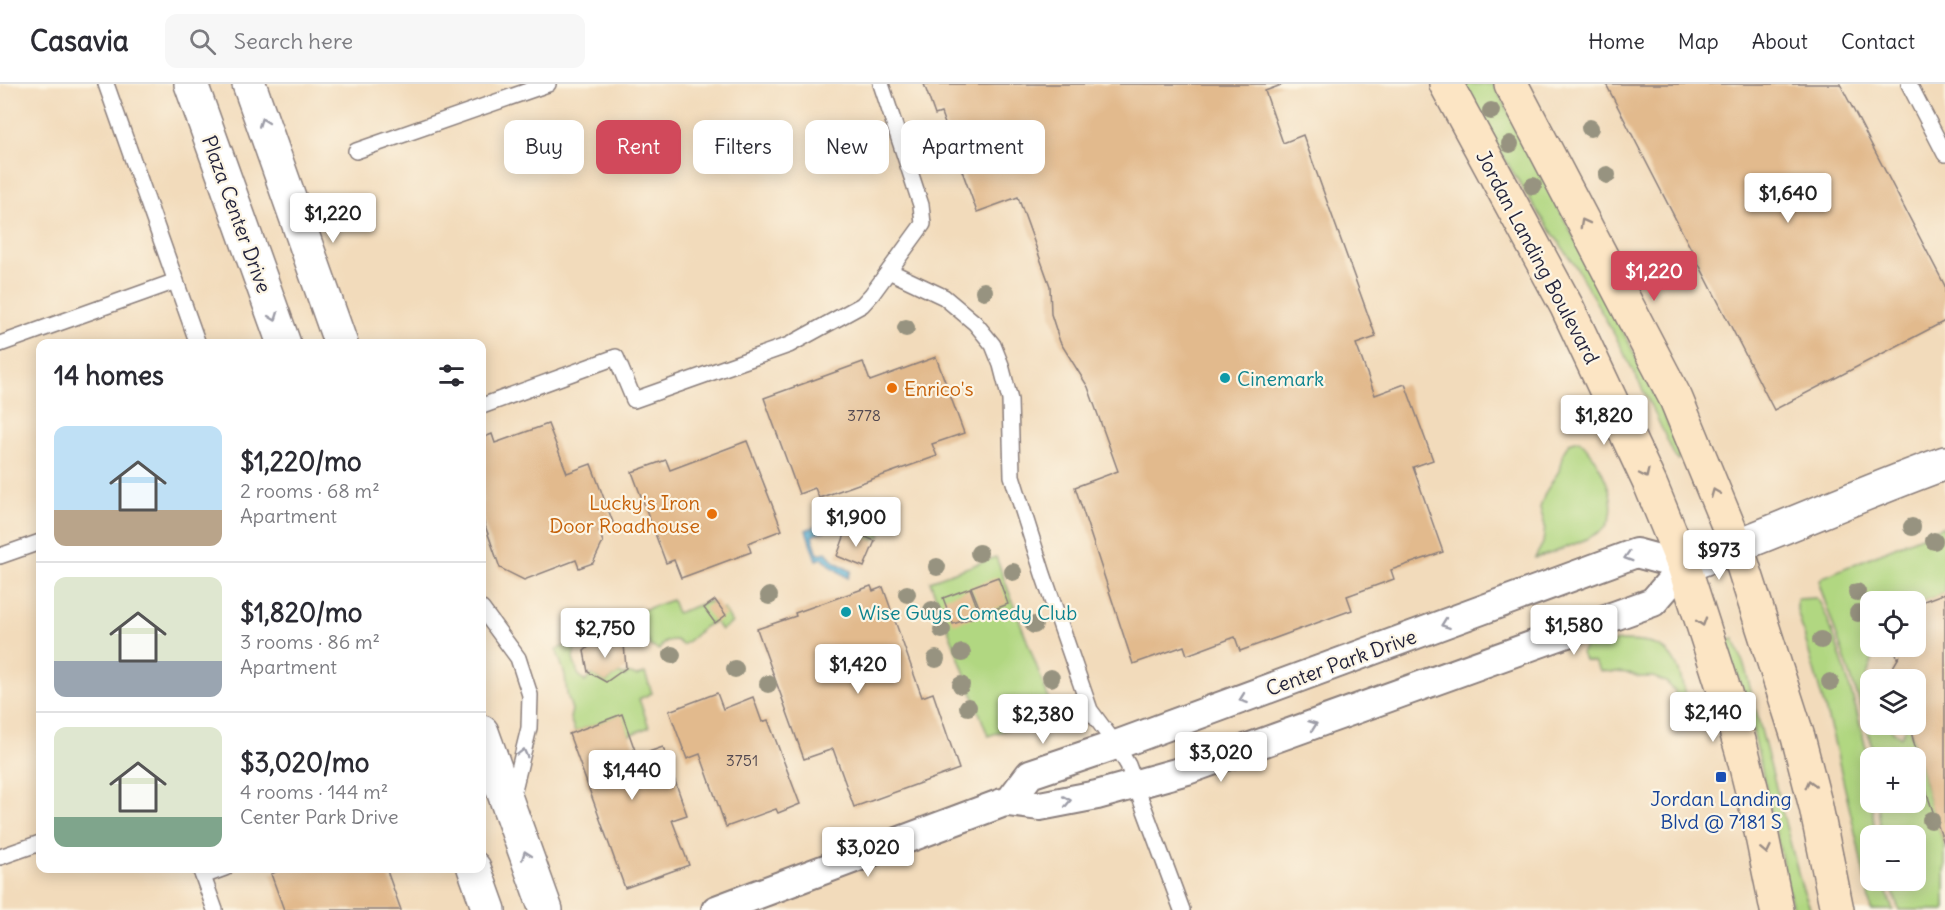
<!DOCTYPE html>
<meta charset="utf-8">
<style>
body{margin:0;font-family:Delius,sans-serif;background:#f7f7f7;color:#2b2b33;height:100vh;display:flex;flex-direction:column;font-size:22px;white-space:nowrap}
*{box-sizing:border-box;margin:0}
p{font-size:20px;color:#7c7c81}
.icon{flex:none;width:33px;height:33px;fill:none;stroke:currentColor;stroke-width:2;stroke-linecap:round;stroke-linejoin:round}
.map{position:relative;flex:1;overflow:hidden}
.drawer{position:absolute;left:36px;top:255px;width:450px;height:534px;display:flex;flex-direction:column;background:#fff;border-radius:12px;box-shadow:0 3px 15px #0003}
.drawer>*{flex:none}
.guide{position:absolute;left:504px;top:36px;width:570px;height:54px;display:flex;gap:12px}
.buttons{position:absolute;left:1860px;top:507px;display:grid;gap:12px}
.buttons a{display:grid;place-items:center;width:66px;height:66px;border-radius:12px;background:#fff;box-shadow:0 3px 15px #0003;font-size:30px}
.price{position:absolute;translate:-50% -51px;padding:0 14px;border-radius:6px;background:#fff;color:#222;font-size:20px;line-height:39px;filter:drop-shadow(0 2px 3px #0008)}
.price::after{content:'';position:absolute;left:50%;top:36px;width:18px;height:14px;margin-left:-9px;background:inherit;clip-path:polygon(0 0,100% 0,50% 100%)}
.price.current{background:#d1495b;color:#fff}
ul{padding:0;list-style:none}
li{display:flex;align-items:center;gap:18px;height:150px;padding:0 18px}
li+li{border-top:2px solid #e1e1e2}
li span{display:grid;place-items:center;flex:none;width:168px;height:120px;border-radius:12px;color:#555}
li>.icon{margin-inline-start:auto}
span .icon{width:72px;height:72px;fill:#fffc;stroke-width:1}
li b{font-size:26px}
h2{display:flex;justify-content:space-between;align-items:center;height:72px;padding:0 18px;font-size:26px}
.tag{padding:0 21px;border-radius:12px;background:#fff;box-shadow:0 3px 15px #0003;font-size:21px;line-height:54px}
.tag.current{background:#d1495b;color:#fff}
header{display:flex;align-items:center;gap:36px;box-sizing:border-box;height:84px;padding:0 30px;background:#fff;border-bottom:2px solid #e1e1e2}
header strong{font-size:28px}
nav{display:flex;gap:33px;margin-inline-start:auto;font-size:21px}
.search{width:420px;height:54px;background:#f7f7f7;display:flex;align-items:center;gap:15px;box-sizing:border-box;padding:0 21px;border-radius:12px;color:#7c7c81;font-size:22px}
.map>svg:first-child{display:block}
</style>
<header>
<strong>Casavia</strong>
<div class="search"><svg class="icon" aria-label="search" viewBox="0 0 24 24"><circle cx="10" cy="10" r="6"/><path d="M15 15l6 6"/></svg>Search here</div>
<nav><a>Home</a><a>Map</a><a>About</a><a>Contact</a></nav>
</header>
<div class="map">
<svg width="1945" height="826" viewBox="0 0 1945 826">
<rect width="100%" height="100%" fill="#fcf5e5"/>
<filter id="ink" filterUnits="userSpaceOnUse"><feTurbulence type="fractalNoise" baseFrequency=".0167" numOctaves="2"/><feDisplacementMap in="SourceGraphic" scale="12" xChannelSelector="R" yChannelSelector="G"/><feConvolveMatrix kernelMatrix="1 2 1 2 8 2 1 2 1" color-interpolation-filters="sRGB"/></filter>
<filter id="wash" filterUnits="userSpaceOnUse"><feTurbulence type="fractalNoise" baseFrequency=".008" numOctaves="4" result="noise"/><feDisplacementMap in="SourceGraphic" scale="24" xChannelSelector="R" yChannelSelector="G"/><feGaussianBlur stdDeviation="1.35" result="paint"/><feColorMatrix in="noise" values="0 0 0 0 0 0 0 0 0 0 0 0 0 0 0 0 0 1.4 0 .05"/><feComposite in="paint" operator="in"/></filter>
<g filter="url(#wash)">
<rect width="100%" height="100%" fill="#f2dbbb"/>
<g fill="#b1d781" stroke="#6a7c5e" stroke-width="1.5">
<polygon points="1463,0 1494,0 1628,257 1665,333 1681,373 1678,376 1675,373 1655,330 1619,259 1576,183 1534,122 1492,55"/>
<path d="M1579,356C1597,371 1623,419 1606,442C1598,453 1548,471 1535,474L1543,459L1545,442L1540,424L1545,409L1559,387L1563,369L1569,359Z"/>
<polygon points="864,424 870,440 884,435 886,441 878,444 881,452 851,464 840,434"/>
<polygon points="1945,442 1945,509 1916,520 1916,518 1870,518 1870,562 1881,563 1873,573 1865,598 1870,599 1870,640 1887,641 1895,649 1901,653 1907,641 1909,641 1929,716 1945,763 1945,826 1899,826 1890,797 1916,796 1916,752 1881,751 1878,719 1916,718 1916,674 1875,673 1861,622 1820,503 1820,497 1823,493"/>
<polygon points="996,473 1054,629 988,652 930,497"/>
<path d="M1816,514C1830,525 1868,663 1870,686C1871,697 1870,708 1870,718L1872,719L1875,751L1870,752V796L1883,797L1893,826H1871L1858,761L1833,653L1797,526V515Z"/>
<path d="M672,516L677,529L710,517L714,528L724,525L732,539L721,546L715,538C701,541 695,555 682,561L676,556C667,556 663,558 659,566L650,562L637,528Z"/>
<polygon points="1734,555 1745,584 1801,800 1811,826 1793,826 1746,615 1724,557"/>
<path d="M1619,557C1653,557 1674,560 1682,598C1684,607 1688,616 1686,626L1674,620L1675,607L1666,598L1653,593H1639L1629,589L1600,587L1594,578L1586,577L1581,570L1585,562L1594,559L1600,563Z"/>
<polygon points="576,558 573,575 578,590 585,598 592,590 606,598 619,589 625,592 627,589 637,592 645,589 652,609 639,615 649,643 629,651 621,631 575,648 570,634 572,626 567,610 565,591 556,565"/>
</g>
<polygon fill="#57aed4" stroke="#3c6888" stroke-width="1.5" points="829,437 831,444 812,452 818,470 826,468 835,478 851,487 848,494 832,483 823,474 816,476 806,446"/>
<g id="blocks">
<g fill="#e2ba8d">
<polygon points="924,0 1284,0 1265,7 1283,59 1303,51 1376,253 1356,260 1375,311 1405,300 1433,376 1413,383 1443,468 1391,486 1394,495 1347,512 1352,526 1240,567 1235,553 1187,571 1184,562 1133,580 1075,403 1118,387 1088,303 1060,258 1051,230 1050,202 1018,113 977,128 941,29 935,31"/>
<polygon points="1606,0 1840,0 1945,202 1945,237 1774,326"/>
<polygon points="936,273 964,349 932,360 937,372 819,414 815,404 799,410 764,314 863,278 870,297"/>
<polygon points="548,340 567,389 591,380 614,441 599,447 603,458 593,479 579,484 576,476 524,496 500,484 482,433 482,354 492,350 495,359"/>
<polygon points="747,357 782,446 748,459 751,468 681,494 674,476 666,479 632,388 666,376 670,386"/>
<polygon points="847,445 875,457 864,483 837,472"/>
<polygon points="998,493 1008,520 982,530 971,503"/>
<polygon points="871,502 873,507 883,503 922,613 933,609 959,685 854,723 833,665 804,675 757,545 796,532 795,529"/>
<polygon points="970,504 980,531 953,540 943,514"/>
<polygon points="1945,509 1945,762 1929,716 1909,640 1916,640 1916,596 1890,596 1893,583 1899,573 1897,574 1895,562 1916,562 1916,520"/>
<polygon points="715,516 726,531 715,539 704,524"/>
<polygon points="601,552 624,560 626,584 606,598 588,588 584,567"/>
<polygon points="717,609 723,625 753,613 762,638 768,636 800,720 778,729 776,725 726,743 700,670 687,675 669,627"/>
<polygon points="622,630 637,672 663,663 687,731 672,736 689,781 625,804 569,650"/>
<polygon points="285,784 386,784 401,826 284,826 271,790"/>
</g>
</g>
</g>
<g filter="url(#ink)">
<use href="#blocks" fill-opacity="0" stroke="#8a7e7b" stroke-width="1.5"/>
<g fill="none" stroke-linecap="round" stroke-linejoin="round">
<defs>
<g id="service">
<polyline points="106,0 198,260"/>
<polyline points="1909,0 1945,70"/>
<polyline points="356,67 548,0"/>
<polyline points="889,187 944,213 975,239 993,261 1001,281 1010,316 1012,392 1043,490 1090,626 1116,661 1128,681 1182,826"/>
<polyline points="0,260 176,197"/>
<polyline points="482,322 616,273 634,316 789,261 862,221 872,210 923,140 921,121 881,0"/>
<polyline points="0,472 40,458"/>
<polyline points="482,525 518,574 530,611 529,644 512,714"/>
<polyline points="0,773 40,759"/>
<polyline points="200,784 215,826"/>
<polyline points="203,792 225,784"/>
</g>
<polyline id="minor" points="716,826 1002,719 1009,718 1040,722 1097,711 1187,686 1653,518 1684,482 1636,469 1116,661 1030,690 1009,718"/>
<g id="tertiary">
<polyline points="191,0 284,260"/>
<polyline points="249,0 341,260"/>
<path d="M1684,482C1772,450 1857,411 1945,379"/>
<polyline points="482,648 546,826"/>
<polyline points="474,784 489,826"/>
</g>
<g id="secondary">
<polyline points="1446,0 1567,223 1651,402 1684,482 1725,609 1742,667 1756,723 1777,826"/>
<polyline points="1511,0 1676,315 1737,463 1798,653 1816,723 1837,826"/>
</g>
</defs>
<use href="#service" stroke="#8a7e7b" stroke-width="18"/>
<use href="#minor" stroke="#8a7e7b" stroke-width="32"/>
<use href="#tertiary" stroke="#8a7e7b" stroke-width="36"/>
<use href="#secondary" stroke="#8a7e7b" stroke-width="36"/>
<use href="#service" stroke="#fff" stroke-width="15"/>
<use href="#minor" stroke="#fff" stroke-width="28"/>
<use href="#tertiary" stroke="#fff" stroke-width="33"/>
<use href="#secondary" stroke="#fce5c4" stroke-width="33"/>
</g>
<g fill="#979380">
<circle cx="1491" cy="27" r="9"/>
<circle cx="1590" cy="44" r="9"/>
<circle cx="1510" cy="60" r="9"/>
<circle cx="1607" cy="91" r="9"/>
<circle cx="1533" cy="102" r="9"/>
<circle cx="984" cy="207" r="9"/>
<circle cx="906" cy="244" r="9"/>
<circle cx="1912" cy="443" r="9"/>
<circle cx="1934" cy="457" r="9"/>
<circle cx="979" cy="469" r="9"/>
<circle cx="937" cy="483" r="9"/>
<circle cx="1013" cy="488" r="9"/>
<circle cx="1857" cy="508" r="9"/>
<circle cx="907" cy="510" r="9"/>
<circle cx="769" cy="512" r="9"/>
<circle cx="932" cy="526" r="9"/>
<circle cx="1858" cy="529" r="9"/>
<circle cx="1034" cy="541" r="9"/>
<circle cx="942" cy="546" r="9"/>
<circle cx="1821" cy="556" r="9"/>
<circle cx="962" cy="569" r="9"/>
<circle cx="672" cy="571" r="9"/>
<circle cx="936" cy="575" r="9"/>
<circle cx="735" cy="585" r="9"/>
<circle cx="1051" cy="594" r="9"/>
<circle cx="1830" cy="598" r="9"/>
<circle cx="768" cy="600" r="9"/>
<circle cx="961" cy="601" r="9"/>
<circle cx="968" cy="623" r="9"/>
<circle cx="1931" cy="736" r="9"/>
</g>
<defs><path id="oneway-chevron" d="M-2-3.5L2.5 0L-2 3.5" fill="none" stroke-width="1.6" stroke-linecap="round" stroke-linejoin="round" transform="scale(1.5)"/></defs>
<g stroke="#9c9ca7">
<use href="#oneway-chevron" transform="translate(263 38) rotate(-110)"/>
<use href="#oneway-chevron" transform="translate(274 233) rotate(70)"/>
<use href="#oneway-chevron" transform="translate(1628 473) rotate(163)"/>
<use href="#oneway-chevron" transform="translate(1445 540) rotate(160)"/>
<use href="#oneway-chevron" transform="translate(1243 615) rotate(160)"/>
<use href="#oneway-chevron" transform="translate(1313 641) rotate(-20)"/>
<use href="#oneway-chevron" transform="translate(523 669) rotate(-76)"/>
<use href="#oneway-chevron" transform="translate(1067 717) rotate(-11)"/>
<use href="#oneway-chevron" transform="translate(526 771) rotate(-110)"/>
</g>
<g stroke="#9a8d86">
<use href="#oneway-chevron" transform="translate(1584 139) rotate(-118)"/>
<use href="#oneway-chevron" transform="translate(1645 390) rotate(65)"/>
<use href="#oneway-chevron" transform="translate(1715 409) rotate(-112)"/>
<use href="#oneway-chevron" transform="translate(1702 538) rotate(72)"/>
<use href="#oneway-chevron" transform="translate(1810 700) rotate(-105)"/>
<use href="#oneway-chevron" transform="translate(1766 766) rotate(78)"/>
</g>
</g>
<g fill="#0f9aa8" stroke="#fcf5e5" stroke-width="2">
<circle cx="1225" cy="294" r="6"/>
<circle cx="846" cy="528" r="6"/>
</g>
<g fill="#e8710a" stroke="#fcf5e5" stroke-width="2">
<circle cx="892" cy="304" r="6"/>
<circle cx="712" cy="430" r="6"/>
</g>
<rect fill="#1a4fb4" stroke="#fcf5e5" stroke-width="2" x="1715" y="687" width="12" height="12" rx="3"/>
<g text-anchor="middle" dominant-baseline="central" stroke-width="4.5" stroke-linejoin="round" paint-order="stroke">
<g font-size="16" fill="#524850">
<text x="864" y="331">3778</text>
<text x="742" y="676">3751</text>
</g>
<g font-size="20" fill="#22223b" stroke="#fcf5e5">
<text transform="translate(237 130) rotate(70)">Plaza Center Drive</text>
<text transform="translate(1538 173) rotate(62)">Jordan Landing Boulevard</text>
<text transform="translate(1341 578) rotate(-20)">Center Park Drive</text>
</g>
<g font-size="20" fill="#0d838f" stroke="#fcf5e5" text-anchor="start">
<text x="1237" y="294">Cinemark</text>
<text x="858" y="528">Wise Guys Comedy Club</text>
</g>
<g font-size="20" fill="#c56008" stroke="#fcf5e5" text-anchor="start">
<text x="904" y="304">Enrico's</text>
<text x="700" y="418" text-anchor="end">Lucky's Iron<tspan x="700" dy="23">Door Roadhouse</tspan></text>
</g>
<g font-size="20" fill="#164399" stroke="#fcf5e5">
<text x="1721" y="714">Jordan Landing<tspan x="1721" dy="23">Blvd @ 7181 S</tspan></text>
</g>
</g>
</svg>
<div class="buttons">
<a><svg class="icon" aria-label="locate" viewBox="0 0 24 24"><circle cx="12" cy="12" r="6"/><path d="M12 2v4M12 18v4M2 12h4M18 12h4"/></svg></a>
<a><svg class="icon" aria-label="layers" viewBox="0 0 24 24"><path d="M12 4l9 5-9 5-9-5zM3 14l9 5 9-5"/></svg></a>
<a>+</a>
<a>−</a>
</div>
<b class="price" style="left:1788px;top:140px">$1,640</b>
<b class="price" style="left:333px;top:160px">$1,220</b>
<b class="price current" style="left:1654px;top:218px">$1,220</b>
<b class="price" style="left:1604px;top:362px">$1,820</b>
<b class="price" style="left:856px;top:464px">$1,900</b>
<b class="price" style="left:1719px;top:497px">$973</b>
<b class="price" style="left:1574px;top:572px">$1,580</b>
<b class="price" style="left:605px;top:575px">$2,750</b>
<b class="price" style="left:858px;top:611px">$1,420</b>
<b class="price" style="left:1713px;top:659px">$2,140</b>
<b class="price" style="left:1043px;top:661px">$2,380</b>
<b class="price" style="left:1221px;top:699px">$3,020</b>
<b class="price" style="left:632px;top:717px">$1,440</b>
<b class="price" style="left:868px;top:794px">$3,020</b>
<div class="guide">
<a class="tag">Buy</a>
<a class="tag current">Rent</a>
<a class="tag">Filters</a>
<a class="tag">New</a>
<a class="tag">Apartment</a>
</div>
<section class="drawer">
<h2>14 homes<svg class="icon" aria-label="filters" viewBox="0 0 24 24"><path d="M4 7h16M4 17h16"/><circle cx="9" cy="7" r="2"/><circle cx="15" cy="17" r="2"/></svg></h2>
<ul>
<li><span style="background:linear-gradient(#bfe0f5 70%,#b9a48a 0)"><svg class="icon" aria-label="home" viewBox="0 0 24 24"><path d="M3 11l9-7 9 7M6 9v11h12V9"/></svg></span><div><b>$1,220/mo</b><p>2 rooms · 68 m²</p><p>Apartment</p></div></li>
<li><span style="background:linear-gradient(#dfe7d0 70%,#9aa5b1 0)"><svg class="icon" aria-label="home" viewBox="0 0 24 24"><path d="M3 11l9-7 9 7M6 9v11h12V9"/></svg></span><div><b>$1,820/mo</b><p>3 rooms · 86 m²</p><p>Apartment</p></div></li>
<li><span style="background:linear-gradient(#dfe7d0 75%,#7fa58c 0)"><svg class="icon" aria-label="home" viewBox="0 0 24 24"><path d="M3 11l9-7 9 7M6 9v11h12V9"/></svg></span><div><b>$3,020/mo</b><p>4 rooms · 144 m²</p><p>Center Park Drive</p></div></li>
</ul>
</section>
</div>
